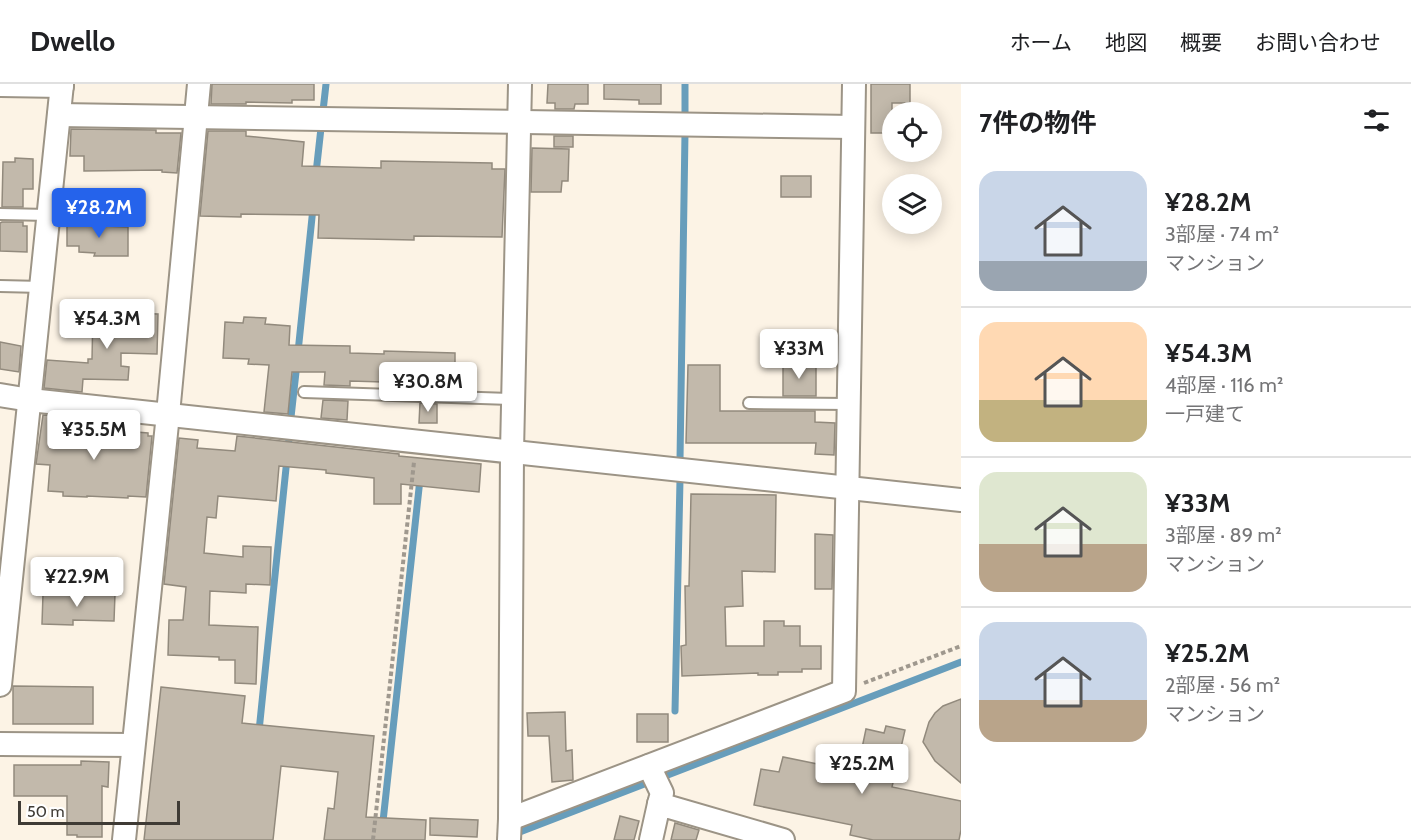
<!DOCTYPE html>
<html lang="ja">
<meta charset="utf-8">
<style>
body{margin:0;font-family:Cabin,"Noto Sans JP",sans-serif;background:#f2f2f2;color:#202124;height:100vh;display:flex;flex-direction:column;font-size:22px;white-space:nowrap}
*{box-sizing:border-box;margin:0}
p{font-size:20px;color:#757577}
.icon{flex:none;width:33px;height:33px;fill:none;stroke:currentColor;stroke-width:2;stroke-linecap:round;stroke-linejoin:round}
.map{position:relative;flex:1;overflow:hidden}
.sheet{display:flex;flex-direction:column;background:#fff;width:450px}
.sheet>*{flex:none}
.buttons{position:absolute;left:882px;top:18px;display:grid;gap:12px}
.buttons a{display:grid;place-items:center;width:60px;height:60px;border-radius:50%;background:#fff;box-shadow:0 3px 15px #0003;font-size:30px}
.scale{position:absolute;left:18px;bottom:15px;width:162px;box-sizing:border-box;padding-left:6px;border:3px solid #3f3b35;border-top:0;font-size:16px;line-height:21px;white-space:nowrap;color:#3f3b35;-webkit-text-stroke:4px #fff;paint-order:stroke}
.price{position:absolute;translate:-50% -51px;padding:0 14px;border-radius:6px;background:#fff;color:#222;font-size:20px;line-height:39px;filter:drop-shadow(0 2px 3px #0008)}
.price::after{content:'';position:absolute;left:50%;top:36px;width:18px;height:14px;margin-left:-9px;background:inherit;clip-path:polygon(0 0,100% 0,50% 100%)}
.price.on{background:#2563eb;color:#fff}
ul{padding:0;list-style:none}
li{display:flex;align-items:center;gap:18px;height:150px;padding:0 18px}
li+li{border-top:2px solid #e0e0e0}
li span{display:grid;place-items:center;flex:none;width:168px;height:120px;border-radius:18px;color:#555}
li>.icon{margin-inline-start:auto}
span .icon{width:72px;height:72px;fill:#fffc;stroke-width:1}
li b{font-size:26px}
h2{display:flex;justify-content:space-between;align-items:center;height:72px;padding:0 18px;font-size:26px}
header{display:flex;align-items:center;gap:36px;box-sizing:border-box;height:84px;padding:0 30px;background:#fff;border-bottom:2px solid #e0e0e0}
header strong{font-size:28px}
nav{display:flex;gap:33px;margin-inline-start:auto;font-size:21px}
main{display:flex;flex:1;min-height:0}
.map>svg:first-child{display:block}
</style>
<header>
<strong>Dwello</strong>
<nav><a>ホーム</a><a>地図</a><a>概要</a><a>お問い合わせ</a></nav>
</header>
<main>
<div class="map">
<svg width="961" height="756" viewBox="0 0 961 756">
<rect width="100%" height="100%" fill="#fcf3e5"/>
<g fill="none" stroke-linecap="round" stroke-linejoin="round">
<g stroke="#679dbb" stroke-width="7">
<polyline points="323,27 326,0"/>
<polyline points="685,34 685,0"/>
<polyline points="316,89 321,44"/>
<polyline points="298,268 313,124"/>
<polyline points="291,333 297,279"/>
<polyline points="680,376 685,49"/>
<polyline points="675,627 680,396"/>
<polyline points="259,647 289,355"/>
<polyline points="512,751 961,578"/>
<polyline points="381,756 420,395"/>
</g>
</g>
<g fill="#c2b9ab" stroke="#928a7d" stroke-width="1.5">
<polygon points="212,0 314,0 314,16 292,16 292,19 246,18 246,20 211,20"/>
<polygon points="548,0 588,0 588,20 575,20 574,25 555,25 555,19 547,19"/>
<polygon points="604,0 661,0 661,20 639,20 639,16 604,15"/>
<polygon points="871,0 910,0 910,19 892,19 892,49 871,49"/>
<polygon points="71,45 156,46 156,49 181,49 177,89 162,88 162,86 84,87 84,72 70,72"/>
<polygon points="208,47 246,47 246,52 304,58 302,82 381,84 381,77 492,79 492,85 505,85 502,153 414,152 414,156 318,154 319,131 241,130 241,133 200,132"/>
<rect x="554" y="52" width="19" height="11"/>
<polygon points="532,64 569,65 568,97 562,97 561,108 531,108"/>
<polygon points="15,74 33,75 33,105 23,105 23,123 2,123 3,78 15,78"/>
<rect x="781" y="92" width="30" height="21"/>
<polygon points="79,137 102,137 102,142 128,143 128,172 94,172 95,169 79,168 79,162 67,162 67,142 79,142"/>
<polygon points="2,138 23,138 23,142 27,142 27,168 0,167 0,139"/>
<polygon points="93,228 158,230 157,270 121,269 121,282 129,283 128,296 83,295 82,308 44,304 47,276 88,279 88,275 92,275"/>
<polygon points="244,233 266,234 265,240 290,242 289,261 350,262 350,269 384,270 384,267 455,269 455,300 438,300 438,305 420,304 421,296 383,295 383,298 350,297 350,302 324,301 325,288 292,288 288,330 264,328 269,281 248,280 249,275 223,274 225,238 243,239"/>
<polygon points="0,258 21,262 19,288 0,285"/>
<polygon points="783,280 816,281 816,312 783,312"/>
<polygon points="688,281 720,281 720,327 815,327 815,338 835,339 834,371 815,370 816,359 686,359"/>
<polygon points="323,316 348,317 347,336 321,334"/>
<polygon points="420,319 437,320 437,339 419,339"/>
<polygon points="43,331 66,333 65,346 123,350 124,347 148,349 148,352 152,352 146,413 128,412 128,414 87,412 87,413 63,412 63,408 48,407 50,381 36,380"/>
<polygon points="237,352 399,370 399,372 481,380 479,408 401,400 401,420 374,420 374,394 326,389 326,386 279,382 276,417 218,412 216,434 207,433 204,469 243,473 243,462 271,463 270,501 246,500 246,509 210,507 209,541 258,543 256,600 235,599 235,576 219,576 219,573 168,571 169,536 183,536 186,503 164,500 179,354 198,356 197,364 235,367"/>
<polygon points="691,410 776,411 775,488 742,487 743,522 725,523 726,562 764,562 764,537 784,537 784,542 800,542 800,562 821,562 821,585 802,585 802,588 778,588 778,591 758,591 758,589 682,592 681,562 686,561 685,502 689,502"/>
<polygon points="815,450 833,451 832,505 815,505"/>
<polygon points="78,509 115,510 114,537 73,536 73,541 42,540 43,510 78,510"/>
<polygon points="13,602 93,603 93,640 13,640"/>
<polygon points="161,603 245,612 242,639 374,652 366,733 426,736 425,756 324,756 328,724 334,725 338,688 281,682 273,756 144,756"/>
<polygon points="961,615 961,699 935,677 923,658 929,638 935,629 943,622"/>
<polygon points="565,628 566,667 572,666 573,696 552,698 549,652 528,652 527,629"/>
<rect x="637" y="630" width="31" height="28"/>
<polygon points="886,642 905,646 892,703 961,717 961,746 959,756 873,756 850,751 852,741 754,721 761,685 779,688 783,673 857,688 866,645 884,649"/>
<polygon points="81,677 109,678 108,703 102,702 102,753 77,753 77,751 67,751 67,712 14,712 14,681 81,681"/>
<polygon points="620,732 639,737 634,756 614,756"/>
<polygon points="430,734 478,736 477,753 430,751"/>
<polygon points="675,739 699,746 696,756 671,756"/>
</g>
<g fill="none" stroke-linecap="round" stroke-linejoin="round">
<defs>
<g id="lane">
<polyline points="0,130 49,131"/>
<polyline points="0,202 42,203"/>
<polyline points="304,308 513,315"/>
<polyline points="749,319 849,320"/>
</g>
<g id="street">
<polyline points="520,0 512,368 510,735 844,607 854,0"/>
<polyline points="0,1 62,2"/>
<polyline points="59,31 853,43"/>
<polyline points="0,311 30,316 961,416"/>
<polyline points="0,601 62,0"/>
<polyline points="0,660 133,661"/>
<polyline points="649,682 662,709 659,720"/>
<polyline points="124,756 168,330 199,0"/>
<polyline points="509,756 510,735"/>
<polyline points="651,756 659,720 783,756"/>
</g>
</defs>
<use href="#lane" stroke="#9c9486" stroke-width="14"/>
<use href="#street" stroke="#9c9486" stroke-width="26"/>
<g stroke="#9f988e" stroke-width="4" stroke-dasharray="4.5 3" stroke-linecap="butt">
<polyline points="864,599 961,562"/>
<polyline points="373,756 414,378"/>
</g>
<use href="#lane" stroke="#fff" stroke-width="10"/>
<use href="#street" stroke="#fff" stroke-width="22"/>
</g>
</svg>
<div class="buttons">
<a><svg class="icon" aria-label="locate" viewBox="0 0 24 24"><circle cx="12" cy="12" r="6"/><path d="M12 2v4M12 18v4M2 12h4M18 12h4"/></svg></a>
<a><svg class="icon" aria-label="layers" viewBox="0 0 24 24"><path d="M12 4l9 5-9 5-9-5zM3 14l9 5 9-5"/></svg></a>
</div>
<div class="scale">50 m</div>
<b class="price on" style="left:99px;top:155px">¥28.2M</b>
<b class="price" style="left:107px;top:266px">¥54.3M</b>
<b class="price" style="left:799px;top:296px">¥33M</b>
<b class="price" style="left:428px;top:329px">¥30.8M</b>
<b class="price" style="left:94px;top:377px">¥35.5M</b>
<b class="price" style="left:77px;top:524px">¥22.9M</b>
<b class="price" style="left:862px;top:711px">¥25.2M</b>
</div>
<section class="sheet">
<h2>7件の物件<svg class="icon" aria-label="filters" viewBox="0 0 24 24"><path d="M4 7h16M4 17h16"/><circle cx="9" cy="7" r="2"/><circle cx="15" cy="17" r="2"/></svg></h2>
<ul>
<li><span style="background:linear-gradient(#c9d6e8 75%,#9aa5b1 0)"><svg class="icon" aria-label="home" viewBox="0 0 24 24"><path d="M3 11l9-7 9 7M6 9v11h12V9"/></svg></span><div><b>¥28.2M</b><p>3部屋 · 74 m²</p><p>マンション</p></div></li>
<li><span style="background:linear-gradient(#ffd9b3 65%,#c2b280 0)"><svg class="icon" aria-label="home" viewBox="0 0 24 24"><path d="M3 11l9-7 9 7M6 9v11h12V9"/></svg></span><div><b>¥54.3M</b><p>4部屋 · 116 m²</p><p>一戸建て</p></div></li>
<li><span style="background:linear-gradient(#dfe7d0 60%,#b9a48a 0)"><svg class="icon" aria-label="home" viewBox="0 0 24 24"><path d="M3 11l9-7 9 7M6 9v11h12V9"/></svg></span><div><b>¥33M</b><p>3部屋 · 89 m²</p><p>マンション</p></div></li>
<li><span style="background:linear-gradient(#c9d6e8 65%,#b9a48a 0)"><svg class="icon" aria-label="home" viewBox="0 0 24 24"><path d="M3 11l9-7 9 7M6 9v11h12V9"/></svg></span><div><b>¥25.2M</b><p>2部屋 · 56 m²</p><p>マンション</p></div></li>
</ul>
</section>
</main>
